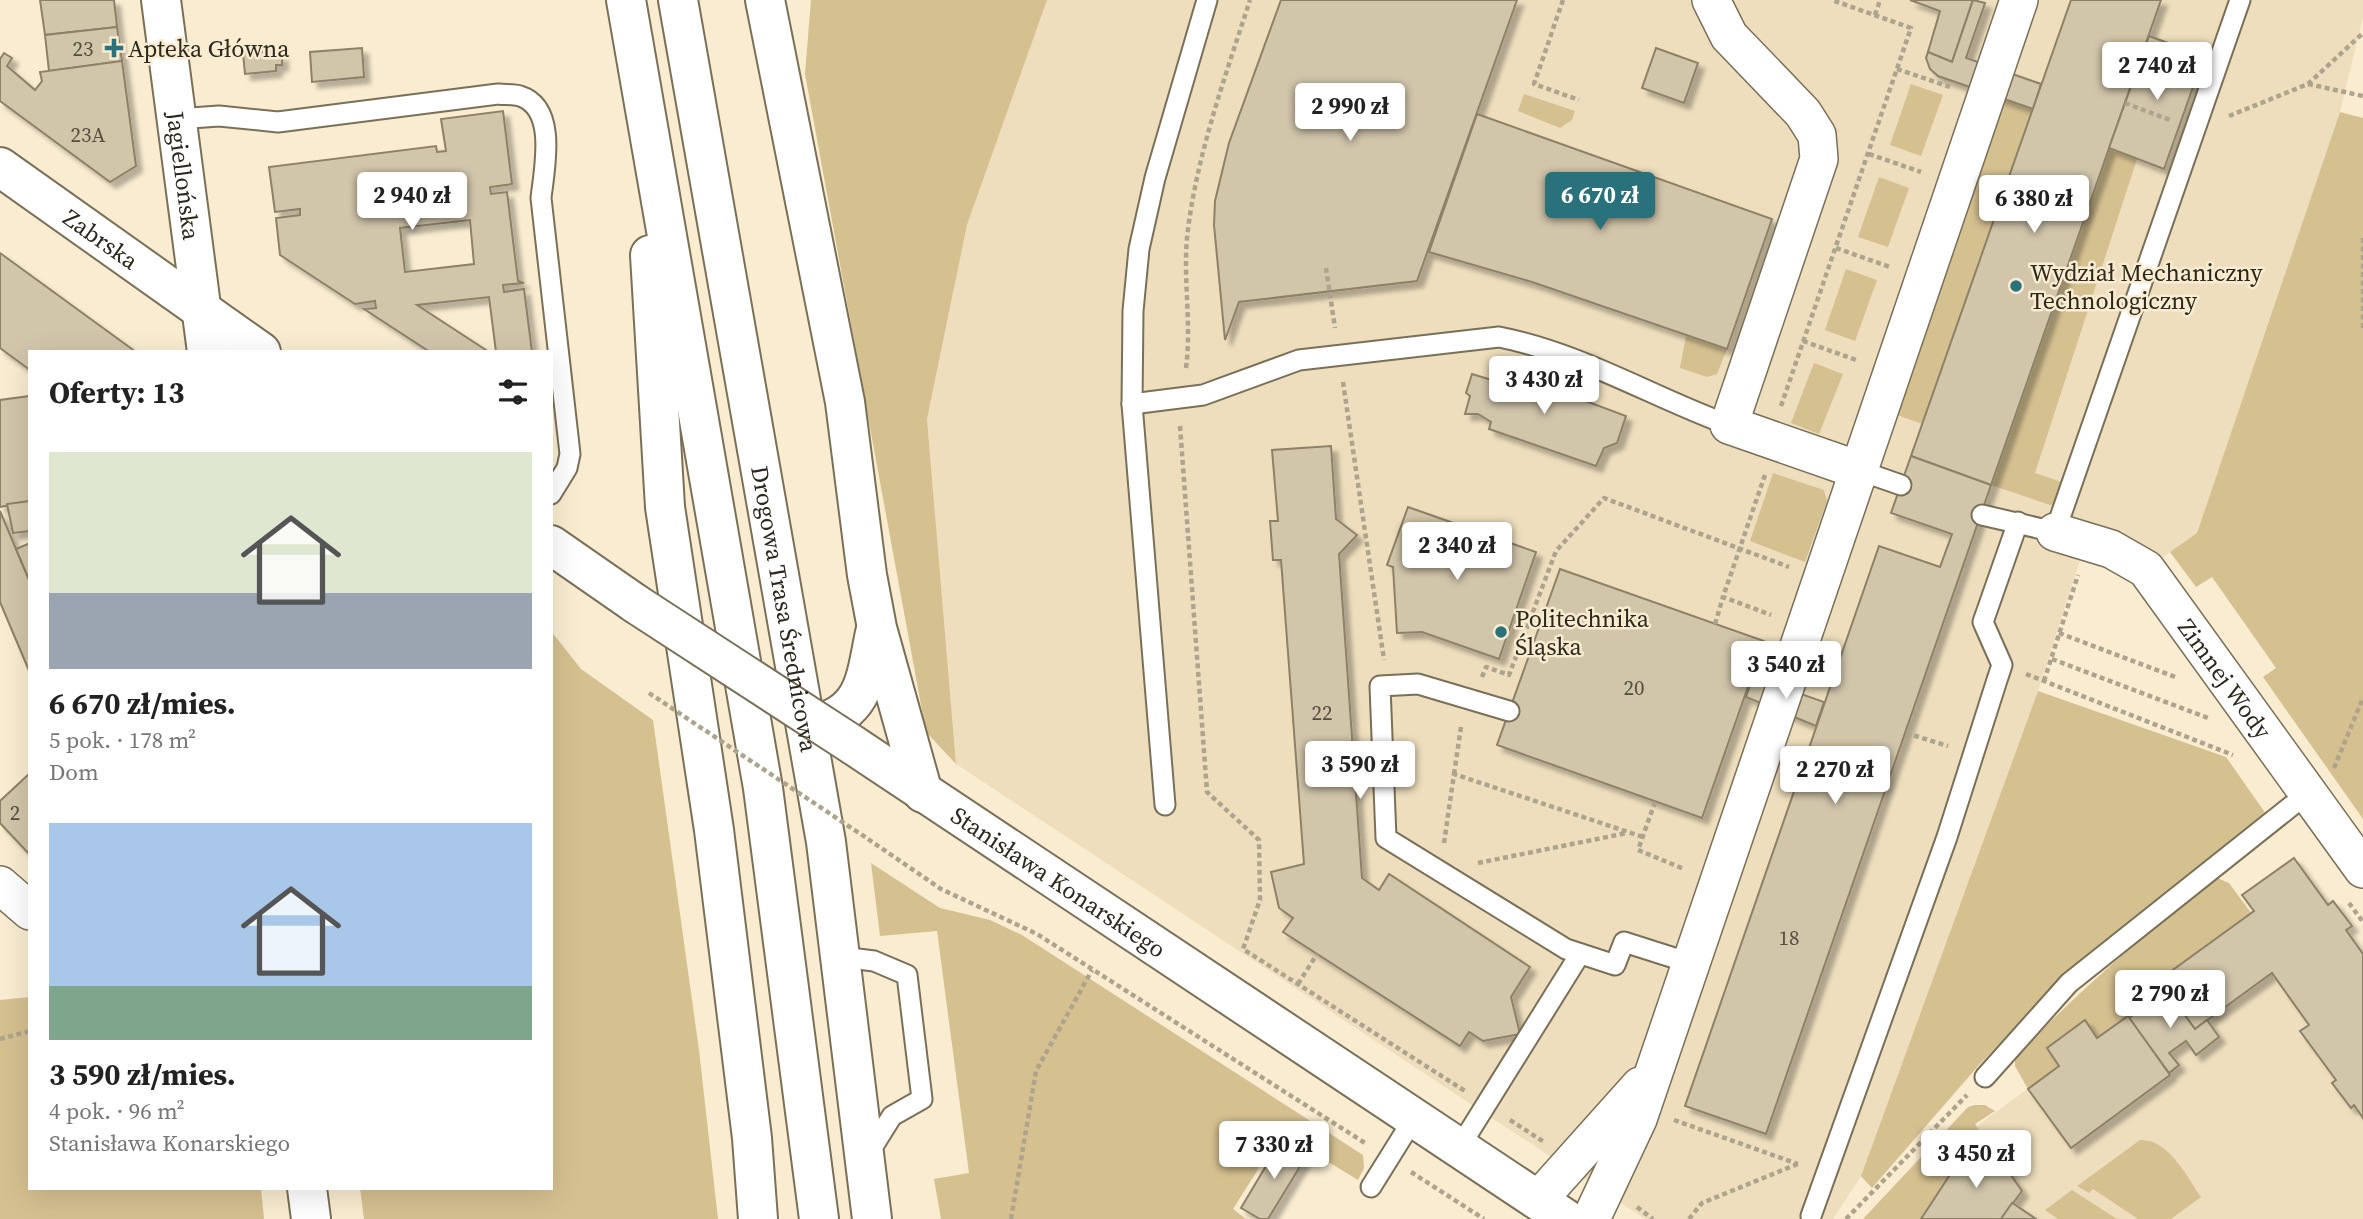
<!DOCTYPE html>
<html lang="pl">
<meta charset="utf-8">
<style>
body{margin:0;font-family:"Source Serif 4",serif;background:#f2f2f2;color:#222;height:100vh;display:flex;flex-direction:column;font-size:26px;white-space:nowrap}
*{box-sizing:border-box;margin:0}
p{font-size:23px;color:#767676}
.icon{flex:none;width:38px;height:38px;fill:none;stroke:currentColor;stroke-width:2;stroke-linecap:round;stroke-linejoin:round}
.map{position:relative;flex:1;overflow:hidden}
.side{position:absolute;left:28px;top:350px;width:525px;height:840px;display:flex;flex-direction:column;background:#fff;border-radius:0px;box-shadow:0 7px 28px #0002}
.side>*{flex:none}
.price{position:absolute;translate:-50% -60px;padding:0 16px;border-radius:7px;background:#fff;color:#222;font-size:23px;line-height:46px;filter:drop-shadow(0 2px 4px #0008)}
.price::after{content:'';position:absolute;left:50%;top:42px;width:21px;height:16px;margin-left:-10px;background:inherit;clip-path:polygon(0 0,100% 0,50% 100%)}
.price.current{background:#29717b;color:#fff}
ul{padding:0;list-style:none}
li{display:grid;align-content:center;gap:14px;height:371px;padding:0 21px}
li span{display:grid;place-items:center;height:217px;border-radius:0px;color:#555}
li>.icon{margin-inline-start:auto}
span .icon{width:126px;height:126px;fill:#fffc;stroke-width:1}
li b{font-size:30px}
h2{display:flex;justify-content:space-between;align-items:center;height:84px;padding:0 21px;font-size:30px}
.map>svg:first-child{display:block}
</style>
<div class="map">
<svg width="2363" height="1219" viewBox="0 0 2363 1219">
<defs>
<filter id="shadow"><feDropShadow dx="6" dy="6" stdDeviation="2" flood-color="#0004"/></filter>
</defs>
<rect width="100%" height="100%" fill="#f9ecd0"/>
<g fill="#eedebd">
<polygon points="1047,0 2363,0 2363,17 2340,112 2197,533 2146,569 2086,541 2038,691 1861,1176 1833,1219 1645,1219 956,764 927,419 967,225"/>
<polygon points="2294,858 2328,904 2333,901 2352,926 2346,931 2363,954 2363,1219 1871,1219 1985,1120 2059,1066 2047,1048 2085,1020 2098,1038 2166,990 2159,980 2253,911 2242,895"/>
</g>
<g fill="#d5c090">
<polygon points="811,0 1047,0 967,225 927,419 956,764 926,732 805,74"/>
<polygon points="1911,84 1943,95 1921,156 1890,145"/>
<polygon points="1524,94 1575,111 1572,120 1560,128 1518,111"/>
<polygon points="2003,98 2033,109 1922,424 1892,413"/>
<polygon points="2340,112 2363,118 2363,819 2263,677 2276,668 2212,577 2196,587 2170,552 2197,533"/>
<polygon points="2109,148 2137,159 2035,473 2062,482 2053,506 1991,485"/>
<polygon points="1879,177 1909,188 1888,247 1858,237"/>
<polygon points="1846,269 1877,280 1855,341 1825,330"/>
<polygon points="1686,336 1727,349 1717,374 1707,377 1680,368"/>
<polygon points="1814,363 1843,374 1819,434 1791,423"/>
<polygon points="1773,473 1824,490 1827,501 1805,562 1750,541"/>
<polygon points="551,631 581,669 653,720 699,1050 718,1219 364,1219 360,1188 551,1188"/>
<polygon points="2038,691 2226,757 2266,814 2070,970 1979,1065 1872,1188 1861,1176"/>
<polygon points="871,863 940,908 990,920 1022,935 1363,1155 1364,1168 1358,1180 1281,1133 1233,1209 1246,1219 941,1219 934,1179 969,1173 937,931 880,936"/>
<path d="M2217,878L2229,883L2251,913L2159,980L2166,990L2097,1038L2085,1020L2047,1048L2059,1066L2028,1089L2015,1066V1057C2078,992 2145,933 2217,878Z"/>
<polygon points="30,997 30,1188 261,1188 264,1219 0,1219 0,1000"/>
<polygon points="1975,1105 1985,1105 1995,1111 1975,1124 1989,1144 1955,1167 1921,1219 1863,1219 1968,1107"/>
<path d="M2140,1140C2169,1139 2186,1176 2201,1197L2171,1219H2138L2093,1189L2089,1193L2077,1186Z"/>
<polygon points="2072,1190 2117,1219 2058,1219 2045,1210"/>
</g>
<g fill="#d1c5aa" stroke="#8d8168" stroke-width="2" fill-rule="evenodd" filter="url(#shadow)">
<polygon points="40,0 114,0 117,27 45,35"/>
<polygon points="1281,0 1517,0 1417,281 1239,302 1225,340 1214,225 1215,201 1229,143"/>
<polygon points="1910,0 1973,0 1952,62 1928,52 1940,11"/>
<polygon points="1973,0 1985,3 1966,58 2041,84 2033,109 1938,76 1930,69 1926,58 1928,52 1952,62"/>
<polygon points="2071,0 2161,0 1991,485 1911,456"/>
<polygon points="117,27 122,61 49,71 45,35"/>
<polygon points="2149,36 2204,56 2164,169 2109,148"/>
<polygon points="362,48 364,77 312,82 310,52"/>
<polygon points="1656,48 1698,63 1684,103 1642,88"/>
<polygon points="274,51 275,56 282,55 282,65 276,65 276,71 245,74 243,53"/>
<polygon points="4,53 12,58 7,66 35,90 42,81 40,72 122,61 136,166 110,182 0,101 0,59"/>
<path d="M503,111L512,184L490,187L491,194L507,192L518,281L524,283L503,285L504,292L524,289L532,352H496L489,297L417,305L489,352H430L364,309L376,308L375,301L355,304L280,255L276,218L300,215V209L275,212L269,167L436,146L437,152L446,151L441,119ZM470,220L474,264L405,272L400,228Z"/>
<polygon points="1477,114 1772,219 1727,349 1532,282 1429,252"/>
<polygon points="0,253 136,352 30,352 30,370 0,348"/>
<polygon points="1500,369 1626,416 1617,443 1604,448 1596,466 1489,429 1491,422 1478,414 1465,414 1470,396 1466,393 1472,374 1495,381"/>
<polygon points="30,396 30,501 0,507 0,400"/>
<polygon points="1331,446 1336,519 1357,535 1339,554 1362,878 1379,890 1389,874 1530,967 1511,997 1520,1034 1483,1041 1469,1032 1460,1046 1283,932 1293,918 1279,908 1271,872 1304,864 1281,560 1273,560 1270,521 1278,521 1272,450"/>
<polygon points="1911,456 1991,485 1766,1134 1685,1106 1879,546 1940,567 1952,534 1891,513"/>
<polygon points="30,501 30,531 13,533 7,504"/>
<polygon points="1408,507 1536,552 1499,659 1422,632 1397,633 1393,567 1387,565"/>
<polygon points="0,511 30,582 30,673 0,602"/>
<polygon points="30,543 30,582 16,549"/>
<polygon points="1560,569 1764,641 1702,818 1497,745"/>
<polygon points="1753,677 1824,702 1816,726 1746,697"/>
<polygon points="30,773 30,855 0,823 0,801"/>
<polygon points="2294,858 2328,905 2333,901 2352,926 2346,930 2363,954 2363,1118 2354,1105 2351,1108 2332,1083 2336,1080 2300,1031 2309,1025 2272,973 2195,1029 2159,980 2254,911 2242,895"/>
<polygon points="2166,990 2195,1029 2207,1020 2219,1037 2196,1055 2186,1041 2169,1053 2179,1065 2169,1073 2129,1018"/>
<polygon points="2128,1016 2170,1075 2071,1148 2028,1089 2059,1066 2047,1048 2085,1020 2097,1038"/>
<polygon points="1282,1139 1307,1155 1268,1219 1260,1219 1241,1208"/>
<polygon points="1989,1144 2022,1191 2001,1219 1921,1219 1955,1167"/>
<polygon points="2012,1203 2014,1204 2036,1219 2001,1219"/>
</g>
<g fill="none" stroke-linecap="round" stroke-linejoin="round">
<defs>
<g id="service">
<path d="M177,119L219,116L278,122L498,94C505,95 513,94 520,96C558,108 544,170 541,198L570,454L567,468L551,494"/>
<path d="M1132,404L1203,395L1299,360L1499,337C1581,353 1652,397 1729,425"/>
<polyline points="1861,471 1901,485"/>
<polyline points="1982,515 2055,532 2240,0"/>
<polyline points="1509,711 1418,684 1380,686 1386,838 1566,949 1615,965 1624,942 1690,963"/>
<polyline points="1165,805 1132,404 1133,311 1139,249 1155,178 1207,0"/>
<polyline points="842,957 874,961 907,975 922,1099 892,1116 867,1156"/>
<polyline points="1985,1077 2069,983 2309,792"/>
<polyline points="1459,1148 1580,954"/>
<polyline points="1371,1187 1414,1118"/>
<polyline points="1811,1216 1947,837 1997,680 2002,665 1983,622 2018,522"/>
</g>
<g id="minor">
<polyline points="1711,0 1729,36 1803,113 1817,135 1819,159 1729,425 1861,471"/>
<path id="s1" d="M2055,532L2111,549L2146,569L2363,869"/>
<polyline points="0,885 30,911"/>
<polyline points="1538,1200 1640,1086"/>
<polyline points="1591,1219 1638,1119 2019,0"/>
</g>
<g id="tertiary">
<path id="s2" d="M161,0L207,352"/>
<path id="s3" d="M0,167L261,352"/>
<polyline points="551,545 636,604"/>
<path id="s4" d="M853,745L1566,1219"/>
<polyline points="307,1188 311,1219"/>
</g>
<g id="primary">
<polyline points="626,0 763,788 819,1219"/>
<path id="s5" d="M678,0L826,842L872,1219"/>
<polyline points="765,0 845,402 867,575 877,628 923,793"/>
<polyline points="650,255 665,507 714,830 752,1138 758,1219"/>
<path d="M817,724C866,712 866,675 875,633"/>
</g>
</defs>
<use href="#service" stroke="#7a6f57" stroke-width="23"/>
<use href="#minor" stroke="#7a6f57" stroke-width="40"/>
<use href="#tertiary" stroke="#7a6f57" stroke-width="42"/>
<use href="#primary" stroke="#7a6f57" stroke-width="42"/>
<g stroke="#aea48e" stroke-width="4.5" stroke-dasharray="5 3.5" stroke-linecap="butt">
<polyline points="1563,0 1534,84 1579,100"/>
<polyline points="1875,15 1880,0"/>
<polyline points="1897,69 1953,88"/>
<polyline points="2308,84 2363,96"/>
<polyline points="2125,103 2170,120"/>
<polyline points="2229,116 2308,84 2363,33"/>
<polyline points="1869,154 1921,172"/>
<polyline points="2363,238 2363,330"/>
<polyline points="1836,248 1890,267"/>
<polyline points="1326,268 1335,328"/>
<polyline points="1803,341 1859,361"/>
<path d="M1186,368C1192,322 1182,275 1188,229C1198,151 1226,74 1250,0"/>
<polyline points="1343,382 1384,660"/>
<polyline points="1781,406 1911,28 1832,0"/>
<polyline points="1180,426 1207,792 1259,840 1260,900 1243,949 1465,1091"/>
<polyline points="1765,475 1723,597 1771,615"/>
<polyline points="1715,624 1723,597"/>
<polyline points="2059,633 2178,678"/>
<polyline points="2052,659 2208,718"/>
<polyline points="2026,674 2233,755"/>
<polyline points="1482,677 1486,667 1509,675 1556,551 1604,498 1789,567"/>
<polyline points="2044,681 2078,575"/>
<polyline points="1906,733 1948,746"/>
<polyline points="2334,768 2363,698"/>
<polyline points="1454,774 1461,727"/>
<polyline points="1655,802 1638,850 1684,869"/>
<polyline points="868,839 941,889 1037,934 1365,1143"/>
<polyline points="1444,843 1454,774 1643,837"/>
<polyline points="1478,863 1627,833"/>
<polyline points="2349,903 2363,922"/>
<polyline points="1298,984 1317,954"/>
<polyline points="0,1039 30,1031"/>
<polyline points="1510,1120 1544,1142"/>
<polyline points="1674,1120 1798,1164"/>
<polyline points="1411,1172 1484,1219"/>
<polyline points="1637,1207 1653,1219"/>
<polyline points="1011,1219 1036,1071 1092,970"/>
<polyline points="1689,1219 1702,1203 1800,1163"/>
<polyline points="1846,1219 1967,1095"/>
</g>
<use href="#service" stroke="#fff" stroke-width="19"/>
<use href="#minor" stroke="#fff" stroke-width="37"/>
<use href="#tertiary" stroke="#fff" stroke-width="38"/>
<use href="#primary" stroke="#fff" stroke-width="38"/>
<defs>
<polyline id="tertiary-bridge" points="636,604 853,745"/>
</defs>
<use href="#tertiary-bridge" stroke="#7a6f57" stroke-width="42" stroke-linecap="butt"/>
<polyline stroke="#aea48e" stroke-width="4.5" stroke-dasharray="5 3.5" stroke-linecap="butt" points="649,693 868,839"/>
<use href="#tertiary-bridge" stroke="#fff" stroke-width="38"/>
</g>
<g fill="#29717b" stroke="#f9ecd0" stroke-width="2.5">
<path d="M110.5 37.5h7v7h7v7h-7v7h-7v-7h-7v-7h7z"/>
<circle cx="2016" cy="286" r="7"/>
<circle cx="1501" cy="632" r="7"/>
</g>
<g text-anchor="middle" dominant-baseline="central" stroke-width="5" stroke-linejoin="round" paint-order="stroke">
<g font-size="21" fill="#554f40">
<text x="83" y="48">23</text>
<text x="88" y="134">23A</text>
<text x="1634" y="687">20</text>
<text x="1322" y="712">22</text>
<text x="15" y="812">2</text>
<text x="1789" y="937">18</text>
</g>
<g font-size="24" fill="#2c281d" stroke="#f9ecd0" text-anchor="start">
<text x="128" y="48">Apteka Główna</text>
<text x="2030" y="272">Wydział Mechaniczny<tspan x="2030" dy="28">Technologiczny</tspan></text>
<text x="1515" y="618">Politechnika<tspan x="1515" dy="28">Śląska</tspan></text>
</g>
<g font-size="24" fill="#2c281d" stroke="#f9ecd0">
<text stroke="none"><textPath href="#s2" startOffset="177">Jagiellońska</textPath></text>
<text stroke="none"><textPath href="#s3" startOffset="124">Zabrska</textPath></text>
<text stroke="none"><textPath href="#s5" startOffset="618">Drogowa Trasa Średnicowa</textPath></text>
<text stroke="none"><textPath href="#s1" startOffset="234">Zimnej Wody</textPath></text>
<text stroke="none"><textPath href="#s4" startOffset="247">Stanisława Konarskiego</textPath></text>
</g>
</g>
</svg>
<b class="price" style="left:2157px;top:102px">2 740 zł</b>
<b class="price" style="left:1350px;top:143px">2 990 zł</b>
<b class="price" style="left:412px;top:232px">2 940 zł</b>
<b class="price current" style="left:1600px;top:232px">6 670 zł</b>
<b class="price" style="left:2034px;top:235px">6 380 zł</b>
<b class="price" style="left:1544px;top:416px">3 430 zł</b>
<b class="price" style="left:1457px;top:582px">2 340 zł</b>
<b class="price" style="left:1786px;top:701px">3 540 zł</b>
<b class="price" style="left:1360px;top:801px">3 590 zł</b>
<b class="price" style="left:1835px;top:806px">2 270 zł</b>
<b class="price" style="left:2170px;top:1030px">2 790 zł</b>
<b class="price" style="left:1274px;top:1181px">7 330 zł</b>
<b class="price" style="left:1976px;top:1190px">3 450 zł</b>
<section class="side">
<h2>Oferty: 13<svg class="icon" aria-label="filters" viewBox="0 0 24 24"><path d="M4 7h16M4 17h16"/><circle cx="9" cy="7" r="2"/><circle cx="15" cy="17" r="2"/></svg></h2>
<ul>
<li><span style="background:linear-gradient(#dfe7d0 65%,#9aa5b1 0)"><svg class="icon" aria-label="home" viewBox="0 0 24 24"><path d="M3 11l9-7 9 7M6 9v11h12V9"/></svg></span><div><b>6 670 zł/mies.</b><p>5 pok. · 178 m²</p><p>Dom</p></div></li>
<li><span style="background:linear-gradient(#a9c7e8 75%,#7fa58c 0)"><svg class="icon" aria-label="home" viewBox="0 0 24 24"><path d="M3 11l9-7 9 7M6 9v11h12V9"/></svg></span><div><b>3 590 zł/mies.</b><p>4 pok. · 96 m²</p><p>Stanisława Konarskiego</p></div></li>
</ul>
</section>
</div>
